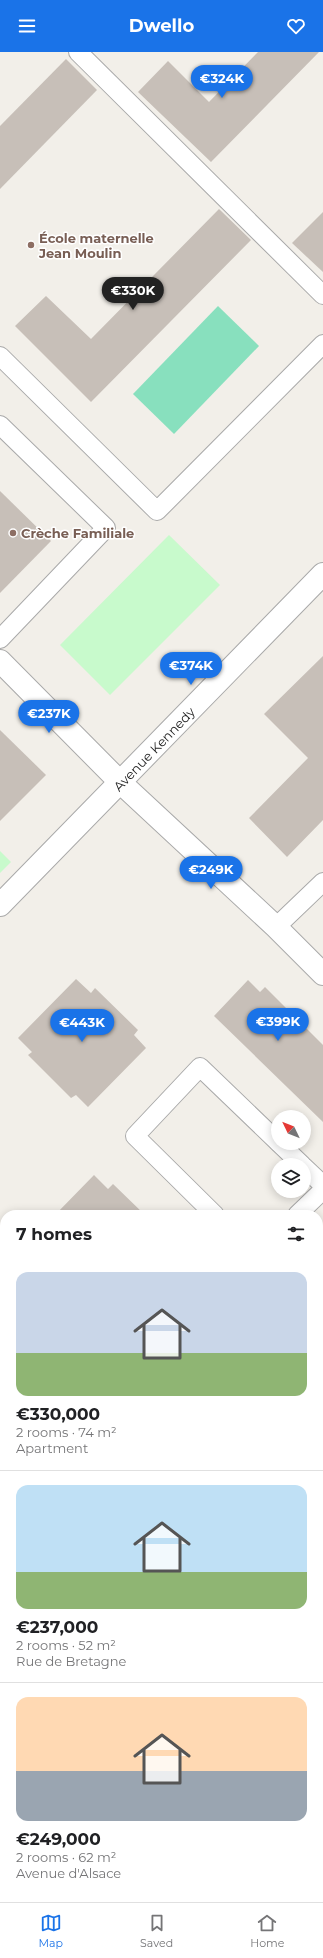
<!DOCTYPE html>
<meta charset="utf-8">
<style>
body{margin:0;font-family:Montserrat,sans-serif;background:#f6f6f6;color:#202124;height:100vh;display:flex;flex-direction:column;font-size:15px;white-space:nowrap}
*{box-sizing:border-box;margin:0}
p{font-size:13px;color:#757577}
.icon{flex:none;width:22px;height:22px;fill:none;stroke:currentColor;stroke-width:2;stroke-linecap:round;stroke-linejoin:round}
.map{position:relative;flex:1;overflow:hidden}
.details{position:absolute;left:0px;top:1158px;width:323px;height:692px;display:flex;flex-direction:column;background:#fff;border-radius:16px 16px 0 0;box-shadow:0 2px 10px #0003}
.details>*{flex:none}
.needle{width:26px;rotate:313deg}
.buttons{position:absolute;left:271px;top:1058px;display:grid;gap:8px}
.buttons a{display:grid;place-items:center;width:40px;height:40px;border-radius:50%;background:#fff;box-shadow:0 2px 10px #0003;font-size:20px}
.price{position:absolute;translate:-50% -34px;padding:0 9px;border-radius:14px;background:#1a73e8;color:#fff;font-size:13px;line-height:26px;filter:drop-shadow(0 1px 2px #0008)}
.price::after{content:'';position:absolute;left:50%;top:24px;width:12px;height:9px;margin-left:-6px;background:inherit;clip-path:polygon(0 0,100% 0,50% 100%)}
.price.selected{background:#222;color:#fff}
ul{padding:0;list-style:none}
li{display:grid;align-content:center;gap:8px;height:212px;padding:0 16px}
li+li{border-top:1px solid #e0e0e0}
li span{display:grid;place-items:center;height:124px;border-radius:12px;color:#555}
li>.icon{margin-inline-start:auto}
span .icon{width:72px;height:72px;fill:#fffc;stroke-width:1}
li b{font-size:17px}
h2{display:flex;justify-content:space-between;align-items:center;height:48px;padding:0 16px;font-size:17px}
header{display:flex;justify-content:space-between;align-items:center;height:52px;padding:0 16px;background:#1a73e8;color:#fff;font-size:18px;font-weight:700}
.menu{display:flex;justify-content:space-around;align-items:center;height:56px;border-top:1px solid #e0e0e0;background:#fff;font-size:11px;color:#757577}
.menu a{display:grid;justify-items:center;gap:2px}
.menu .selected{color:#1a73e8}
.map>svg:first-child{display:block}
</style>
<header><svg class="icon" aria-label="menu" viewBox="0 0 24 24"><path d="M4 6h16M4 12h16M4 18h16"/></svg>Dwello<svg class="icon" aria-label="heart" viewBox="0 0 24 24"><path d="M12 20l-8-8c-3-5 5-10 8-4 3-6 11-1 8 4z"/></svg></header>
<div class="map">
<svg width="323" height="1850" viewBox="0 0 323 1850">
<rect width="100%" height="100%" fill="#f2efe9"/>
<g fill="#c8facc">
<polygon points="169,483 220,533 110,643 60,593"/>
<polygon points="0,799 11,810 0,821"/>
<polygon points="323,1711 323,1850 224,1850 228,1845 318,1845 318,1719"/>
</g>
<polygon fill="#88e0be" points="218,254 259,294 174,382 133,342"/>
<g fill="#c7bfb8">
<polygon points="258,0 319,0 211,110 138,40 168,9 209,50"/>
<polygon points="66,7 97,38 0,137 0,74"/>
<polygon points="219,157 251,188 91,350 15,274 46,244 91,287"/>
<polygon points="323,160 323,220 292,191"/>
<polygon points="0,439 51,489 0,541"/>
<polygon points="323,604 323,768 287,805 249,766 308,706 264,662"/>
<polygon points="0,678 46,723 0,769"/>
<polygon points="76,927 91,941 95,936 138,978 134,983 146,996 88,1055 76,1043 71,1046 28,1003 32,1000 18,986"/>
<polygon points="248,928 260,940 265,935 323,993 323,1070 214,964"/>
<polygon points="94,1123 108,1137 113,1132 145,1163 55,1163"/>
</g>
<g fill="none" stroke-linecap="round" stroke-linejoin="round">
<defs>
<g id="service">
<polyline points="78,0 323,243"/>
<polyline points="0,304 157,459 323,292"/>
<polyline points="0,373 106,476 0,587"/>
<polyline points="276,875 323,830"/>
<polyline points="279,1091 302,1113"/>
<polyline points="304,1115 323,1133"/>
<polyline points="215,1163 135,1084 200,1015 278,1090"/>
<polyline points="297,1163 323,1138"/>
<polyline points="318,1524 323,1528"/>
<polyline points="318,1590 323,1593"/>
<polyline points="0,1656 5,1660"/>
<polyline points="0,1717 5,1720"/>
<polyline points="0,1786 5,1790"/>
</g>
<g id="minor">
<polyline points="0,609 121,731 276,875 323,922"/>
<polyline points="0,1323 5,1325"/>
<polyline points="0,1418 5,1421"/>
<polyline points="318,1429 323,1422"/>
<polyline points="318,1479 323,1482"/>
<polyline points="318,1637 323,1641"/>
<polyline points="318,1678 323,1671"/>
<polyline points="196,1850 200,1845"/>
</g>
<polyline id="tertiary" points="0,853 323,522"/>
<g id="secondary">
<polyline points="0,1348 5,1350"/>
<polyline points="0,1389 5,1391"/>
<polyline points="318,1541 323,1544"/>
<polyline points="318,1571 323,1574"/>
</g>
</defs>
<use href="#service" stroke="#a9a9a9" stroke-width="20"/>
<use href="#minor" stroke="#a9a9a9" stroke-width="24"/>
<use href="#tertiary" stroke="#a9a9a9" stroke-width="24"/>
<use href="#secondary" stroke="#707d05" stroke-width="24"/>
<use href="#service" stroke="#fff" stroke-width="18"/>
<use href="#minor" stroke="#fff" stroke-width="22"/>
<use href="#tertiary" stroke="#fff" stroke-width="22"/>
<use href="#secondary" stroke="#f7fabf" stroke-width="22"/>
</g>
<g fill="#8d6e63" stroke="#fff" stroke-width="1.5">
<circle cx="31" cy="193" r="4"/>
<circle cx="13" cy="481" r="4"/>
</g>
<g text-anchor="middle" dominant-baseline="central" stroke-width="3" stroke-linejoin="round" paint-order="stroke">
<g font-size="13" font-weight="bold" fill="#785e54" stroke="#fff" text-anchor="start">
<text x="39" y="186">École maternelle<tspan x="39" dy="15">Jean Moulin</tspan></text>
<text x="21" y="481">Crèche Familiale</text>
</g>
<g font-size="13" fill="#222" stroke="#fff">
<text transform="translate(154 697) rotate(-46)">Avenue Kennedy</text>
</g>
</g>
</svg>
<div class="buttons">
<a><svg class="needle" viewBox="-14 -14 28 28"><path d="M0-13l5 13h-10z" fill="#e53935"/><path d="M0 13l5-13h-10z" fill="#757577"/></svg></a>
<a><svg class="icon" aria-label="layers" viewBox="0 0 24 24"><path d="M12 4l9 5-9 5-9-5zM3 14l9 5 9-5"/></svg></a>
</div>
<b class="price" style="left:222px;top:47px">€324K</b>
<b class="price selected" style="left:133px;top:259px">€330K</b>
<b class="price" style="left:191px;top:634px">€374K</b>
<b class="price" style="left:49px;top:682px">€237K</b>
<b class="price" style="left:211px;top:838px">€249K</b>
<b class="price" style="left:278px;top:990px">€399K</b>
<b class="price" style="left:82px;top:991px">€443K</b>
<section class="details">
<h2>7 homes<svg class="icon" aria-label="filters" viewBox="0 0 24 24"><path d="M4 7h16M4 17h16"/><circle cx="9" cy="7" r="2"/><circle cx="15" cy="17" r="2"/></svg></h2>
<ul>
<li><span style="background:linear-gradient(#c9d6e8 65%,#8fb573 0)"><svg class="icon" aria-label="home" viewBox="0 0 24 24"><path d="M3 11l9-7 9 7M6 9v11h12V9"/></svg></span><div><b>€330,000</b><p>2 rooms · 74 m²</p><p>Apartment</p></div></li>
<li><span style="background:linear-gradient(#bfe0f5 70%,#8fb573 0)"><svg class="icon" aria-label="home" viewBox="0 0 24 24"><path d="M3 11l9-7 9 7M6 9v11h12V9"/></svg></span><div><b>€237,000</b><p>2 rooms · 52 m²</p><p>Rue de Bretagne</p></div></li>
<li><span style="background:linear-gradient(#ffd9b3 60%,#9aa5b1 0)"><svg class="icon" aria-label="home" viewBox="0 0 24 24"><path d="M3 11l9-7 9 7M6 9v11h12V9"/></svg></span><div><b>€249,000</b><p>2 rooms · 62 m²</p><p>Avenue d'Alsace</p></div></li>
</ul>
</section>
</div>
<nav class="menu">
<a class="selected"><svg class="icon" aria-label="map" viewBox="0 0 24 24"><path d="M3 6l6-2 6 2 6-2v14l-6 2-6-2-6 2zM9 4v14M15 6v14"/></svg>Map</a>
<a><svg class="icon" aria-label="saved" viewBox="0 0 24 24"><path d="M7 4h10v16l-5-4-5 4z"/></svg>Saved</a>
<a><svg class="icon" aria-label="home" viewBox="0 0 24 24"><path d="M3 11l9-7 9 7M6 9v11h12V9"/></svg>Home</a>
</nav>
